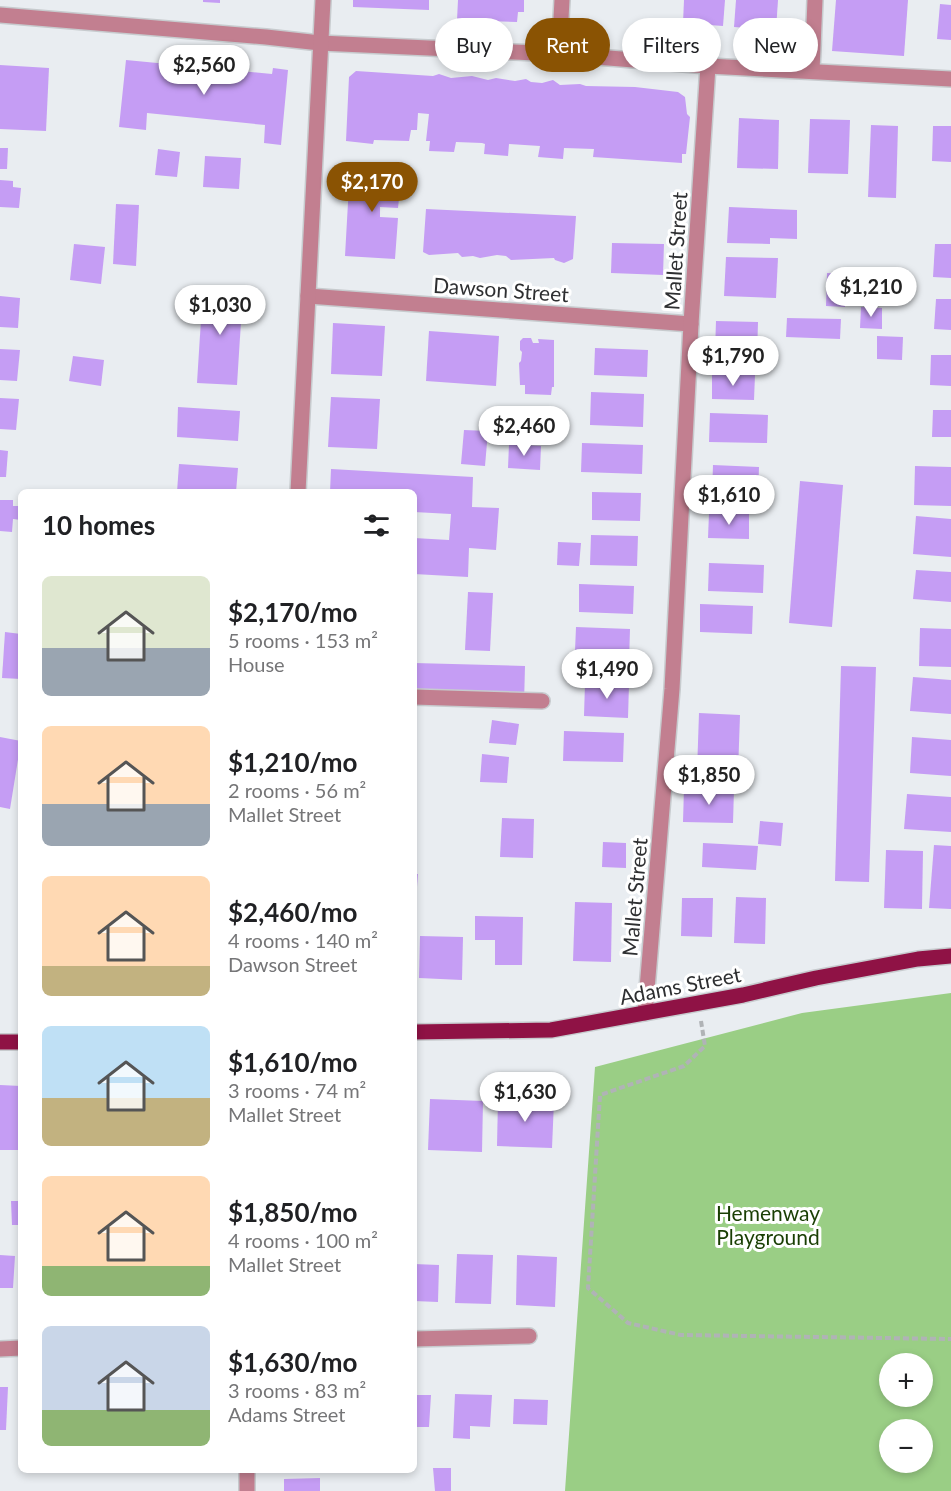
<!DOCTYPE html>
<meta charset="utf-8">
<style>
body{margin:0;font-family:Lato,sans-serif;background:#f6f6f6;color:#202124;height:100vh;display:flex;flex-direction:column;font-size:22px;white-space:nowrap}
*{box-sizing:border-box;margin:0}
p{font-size:20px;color:#757577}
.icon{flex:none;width:33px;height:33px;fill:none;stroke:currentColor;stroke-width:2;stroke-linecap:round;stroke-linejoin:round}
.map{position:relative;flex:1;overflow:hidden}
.side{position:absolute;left:18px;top:489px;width:399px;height:984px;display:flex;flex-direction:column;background:#fff;border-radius:9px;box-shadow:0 3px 9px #0003}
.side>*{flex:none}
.hud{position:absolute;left:435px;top:18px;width:426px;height:54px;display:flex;gap:12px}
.tools{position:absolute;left:879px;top:1353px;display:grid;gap:12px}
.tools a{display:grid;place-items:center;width:54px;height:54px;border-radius:50%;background:#fff;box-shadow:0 3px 9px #0003;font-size:30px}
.price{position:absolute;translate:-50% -51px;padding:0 14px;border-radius:21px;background:#fff;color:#222;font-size:20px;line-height:39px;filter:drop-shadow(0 2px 3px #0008)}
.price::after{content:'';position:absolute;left:50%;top:36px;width:18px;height:14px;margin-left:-9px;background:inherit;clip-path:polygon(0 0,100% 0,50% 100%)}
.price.on{background:#8a5303;color:#fff}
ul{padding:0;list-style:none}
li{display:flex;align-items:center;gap:18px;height:150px;padding:0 24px}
li span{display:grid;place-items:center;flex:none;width:168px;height:120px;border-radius:9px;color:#555}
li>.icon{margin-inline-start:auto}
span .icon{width:72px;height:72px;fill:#fffc;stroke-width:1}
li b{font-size:26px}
h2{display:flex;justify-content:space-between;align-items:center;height:72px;padding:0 24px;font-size:26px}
.pill{padding:0 21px;border-radius:27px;background:#fff;box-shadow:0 3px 9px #0003;font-size:21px;line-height:54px}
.pill.on{background:#8a5303;color:#fff}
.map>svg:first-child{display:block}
</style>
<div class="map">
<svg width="951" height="1491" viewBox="0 0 951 1491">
<rect width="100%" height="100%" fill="#e9edf1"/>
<path fill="#9ace85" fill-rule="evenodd" d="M951,993V1491H565L595,1067L802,1013ZM890,1364H922V1396H890ZM890,1430H922V1462H890Z"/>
<g fill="#c59df4">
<polygon points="203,0 220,0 220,3 203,2"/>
<polygon points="353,0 429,0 429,10 353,7"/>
<polygon points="458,0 524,0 524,12 518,12 517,22 457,20"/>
<polygon points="684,0 725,0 723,26 683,23"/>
<polygon points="736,0 778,0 776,30 734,27"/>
<polygon points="836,0 908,0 904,56 832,51"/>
<polygon points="940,4 951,5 951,40 937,39"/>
<polygon points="126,60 272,74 273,68 288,70 281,145 264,143 265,125 147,113 146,130 119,127"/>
<polygon points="0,65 49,68 46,131 0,129"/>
<polygon points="356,71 433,76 439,74 451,78 472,76 488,80 496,78 515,81 526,79 531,82 542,83 553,80 560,85 580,84 586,86 635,87 678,92 685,97 687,114 690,117 686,154 682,154 682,163 593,157 594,149 564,148 563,159 538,157 540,146 509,144 508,156 484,154 485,144 482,143 456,142 454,152 429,151 430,141 426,141 429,114 418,113 417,130 411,130 409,141 374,140 373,144 346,141 349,77"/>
<polygon points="739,118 779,120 778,169 737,168"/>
<polygon points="810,119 850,120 848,174 808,173"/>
<polygon points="871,125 898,126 896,198 868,197"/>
<polygon points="933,126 951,126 951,162 932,161"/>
<polygon points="0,148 8,148 7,169 0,169"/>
<polygon points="158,149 180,152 177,177 155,175"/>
<polygon points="205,156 241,158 239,189 203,187"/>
<polygon points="350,167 402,170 398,208 380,207 380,217 398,218 395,259 345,256"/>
<polygon points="0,180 13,181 13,187 21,188 19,208 0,207"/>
<polygon points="116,204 139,205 136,266 113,264"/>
<polygon points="729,207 797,210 797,239 770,238 770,244 727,243"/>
<polygon points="426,209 576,216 573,259 564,263 555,260 554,258 511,260 506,256 497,255 480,258 473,256 462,257 458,253 429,255 423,252"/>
<polygon points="612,243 664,244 663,275 611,273"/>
<polygon points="74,244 105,247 101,284 70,280"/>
<polygon points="935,244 951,244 951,278 933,277"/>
<polygon points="726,257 778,258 776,298 724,296"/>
<polygon points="827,273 846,274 845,307 826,306"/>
<polygon points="886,275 907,276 906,300 865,299 865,288 885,289"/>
<polygon points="203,288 243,290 237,385 197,383"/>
<polygon points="0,296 20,298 18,328 0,327"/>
<polygon points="936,299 951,299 951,330 934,329"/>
<polygon points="861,307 882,308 882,329 860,328"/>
<polygon points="787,318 841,319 840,339 786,337"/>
<polygon points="716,321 758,322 757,354 715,352"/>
<polygon points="333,323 385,326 382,376 331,374"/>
<polygon points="429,331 499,336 496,386 426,381"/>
<polygon points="877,336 903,337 902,360 877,359"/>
<polygon points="523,338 531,338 533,343 539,343 538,339 554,340 554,387 552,387 551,395 525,394 525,385 520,385 519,363 521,361 522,352 520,350 520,341"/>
<polygon points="595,348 648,350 647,377 594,375"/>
<polygon points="0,349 20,350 17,381 0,380"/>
<polygon points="931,355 951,355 951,386 930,385"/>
<polygon points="73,356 104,360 101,386 69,381"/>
<polygon points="712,373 755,375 754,400 712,399"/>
<polygon points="591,392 644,394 643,427 590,425"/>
<polygon points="331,397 380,399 377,449 328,447"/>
<polygon points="0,398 19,399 16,430 0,429"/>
<polygon points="178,407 240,411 238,441 177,437"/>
<polygon points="933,410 951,410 951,437 932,437"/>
<polygon points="710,413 768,415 767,443 709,442"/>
<polygon points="464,430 488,431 485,466 461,464"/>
<polygon points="582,443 643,445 642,474 581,472"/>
<polygon points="509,444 541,446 540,470 508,468"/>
<polygon points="0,450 8,451 6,477 0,477"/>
<polygon points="179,464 238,468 236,492 177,492"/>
<polygon points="713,465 759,467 758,497 712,496"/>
<polygon points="915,466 951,467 951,506 914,505"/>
<polygon points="331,469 473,477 472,507 499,508 496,550 469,548 468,577 414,574 414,538 449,540 451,514 414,512 414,492 330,492"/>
<polygon points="800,481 843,485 832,627 789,623"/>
<polygon points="592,492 641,493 640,521 592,520"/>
<polygon points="0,500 13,500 13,506 21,506 21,520 13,519 12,532 0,531"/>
<polygon points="709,513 749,514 749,539 708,538"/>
<polygon points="916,516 951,519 951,557 913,554"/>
<polygon points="591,535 638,536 637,566 590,565"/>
<polygon points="558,542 581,543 579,566 557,565"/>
<polygon points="709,563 764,565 763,593 708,591"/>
<polygon points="916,570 951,572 951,602 913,599"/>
<polygon points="579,584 634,586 633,614 579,612"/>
<polygon points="468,592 493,593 490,651 465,650"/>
<polygon points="700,604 753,606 752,634 700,632"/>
<polygon points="576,627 630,629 629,662 591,661 591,652 575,651"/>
<polygon points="920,628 951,629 951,667 919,666"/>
<polygon points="5,632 21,634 21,679 2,678"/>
<polygon points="414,663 525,666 524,704 414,700"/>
<polygon points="841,666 876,667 869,882 835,881"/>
<polygon points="913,677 951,680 951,714 910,711"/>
<polygon points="585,683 629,684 628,718 584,716"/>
<polygon points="699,713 740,715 738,773 697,772"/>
<polygon points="492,720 519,724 516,745 489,743"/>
<polygon points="564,731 624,733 623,762 563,761"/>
<polygon points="0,737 21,741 10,809 0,807"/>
<polygon points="912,737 951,740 951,776 910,773"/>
<polygon points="482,754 509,757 507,783 480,782"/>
<polygon points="684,788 734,789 733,823 683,822"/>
<polygon points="907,794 951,797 951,832 904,829"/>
<polygon points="502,818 534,819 533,858 500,857"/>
<polygon points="760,821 783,823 781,846 758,844"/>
<polygon points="603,842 626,843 626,868 602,867"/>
<polygon points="703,843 758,846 756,870 702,867"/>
<polygon points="934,845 951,846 951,909 929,908"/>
<polygon points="886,850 923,851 922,909 884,908"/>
<polygon points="414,874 418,874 416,899 414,899"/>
<polygon points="736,897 766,898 765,944 734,943"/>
<polygon points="682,898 713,898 712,937 681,936"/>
<polygon points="575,902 612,903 611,962 573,961"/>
<polygon points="475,916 523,917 522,965 495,965 495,940 475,940"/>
<polygon points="420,936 463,937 462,980 419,978"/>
<polygon points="0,1085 21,1086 20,1150 0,1150"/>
<polygon points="430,1099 483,1101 482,1152 428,1150"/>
<polygon points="498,1099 554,1101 552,1148 497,1146"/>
<polygon points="11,1201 21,1201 21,1225 12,1225"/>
<polygon points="457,1254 493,1255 491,1304 455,1303"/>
<polygon points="0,1255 15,1256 13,1288 0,1288"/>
<polygon points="517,1255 557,1257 555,1307 516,1305"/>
<polygon points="414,1264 439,1265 438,1302 414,1301"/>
<polygon points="0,1387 8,1387 6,1430 0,1430"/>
<polygon points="455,1394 492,1395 490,1427 470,1426 470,1439 453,1438"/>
<polygon points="414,1395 431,1395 429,1427 414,1427"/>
<polygon points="514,1399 548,1400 547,1425 513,1424"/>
<polygon points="433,1468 451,1468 451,1491 435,1491"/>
<polygon points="320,1478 320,1491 284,1491 284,1479"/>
</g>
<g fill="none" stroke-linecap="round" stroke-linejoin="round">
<defs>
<g id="minor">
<polyline points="0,15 266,37 320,43 559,54 708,66 951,79"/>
<polyline points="559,54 562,0"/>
<polyline points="812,71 815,0"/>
<polyline points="308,296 691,324"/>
<polyline points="298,492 323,0"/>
<polyline points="414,697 542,701"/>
<polyline points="645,1013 672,689 691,324 708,66"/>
<polyline points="414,1339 529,1336"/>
<polyline points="0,1349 21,1348"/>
<polyline points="247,1491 247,1470"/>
</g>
<g id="major">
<polyline points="414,1032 551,1030 743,995 816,978 918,959 951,956"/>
<polyline points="0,1042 21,1042"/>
</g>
</defs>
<use href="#minor" stroke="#c7cbce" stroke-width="18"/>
<use href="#major" stroke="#c7cbce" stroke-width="18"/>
<polyline stroke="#b0b3b6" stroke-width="4" stroke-dasharray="6 3" stroke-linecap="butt" points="701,1021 705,1046 684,1066 600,1095 588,1288 628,1323 681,1335 951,1339"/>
<use href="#minor" stroke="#c27f90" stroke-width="15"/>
<use href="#major" stroke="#8f1245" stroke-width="15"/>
</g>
<g text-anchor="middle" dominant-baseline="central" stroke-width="6" stroke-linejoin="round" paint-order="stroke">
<g font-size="21" fill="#2e2f31" stroke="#fff">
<text transform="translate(675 251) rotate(-86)">Mallet Street</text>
<text transform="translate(501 289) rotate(4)">Dawson Street</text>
<text transform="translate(634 897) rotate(-85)">Mallet Street</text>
<text transform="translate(680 985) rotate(-11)">Adams Street</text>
</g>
<g font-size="21" fill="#193e03" stroke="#fff">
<text x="768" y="1212">Hemenway<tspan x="768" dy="24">Playground</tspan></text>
</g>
</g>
</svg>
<div class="tools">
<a>+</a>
<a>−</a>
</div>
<b class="price" style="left:204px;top:96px">$2,560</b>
<b class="price on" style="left:372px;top:213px">$2,170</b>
<b class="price" style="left:871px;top:318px">$1,210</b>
<b class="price" style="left:220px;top:336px">$1,030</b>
<b class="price" style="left:733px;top:387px">$1,790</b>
<b class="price" style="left:524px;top:457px">$2,460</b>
<b class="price" style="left:729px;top:526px">$1,610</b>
<b class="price" style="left:607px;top:700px">$1,490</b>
<b class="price" style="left:709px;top:806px">$1,850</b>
<b class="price" style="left:525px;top:1123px">$1,630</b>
<div class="hud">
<a class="pill">Buy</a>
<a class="pill on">Rent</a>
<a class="pill">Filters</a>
<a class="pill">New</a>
</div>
<section class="side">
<h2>10 homes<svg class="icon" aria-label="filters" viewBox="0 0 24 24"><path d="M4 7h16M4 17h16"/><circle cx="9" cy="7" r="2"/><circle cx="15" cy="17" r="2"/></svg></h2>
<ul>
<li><span style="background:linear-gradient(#dfe7d0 60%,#9aa5b1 0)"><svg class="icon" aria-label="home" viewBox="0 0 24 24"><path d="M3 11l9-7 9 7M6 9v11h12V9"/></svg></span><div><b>$2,170/mo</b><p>5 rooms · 153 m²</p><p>House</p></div></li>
<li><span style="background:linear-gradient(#ffd9b3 65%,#9aa5b1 0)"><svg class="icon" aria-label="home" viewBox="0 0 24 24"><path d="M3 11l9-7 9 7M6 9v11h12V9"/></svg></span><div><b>$1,210/mo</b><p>2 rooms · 56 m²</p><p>Mallet Street</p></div></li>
<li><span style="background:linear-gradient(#ffd9b3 75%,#c2b280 0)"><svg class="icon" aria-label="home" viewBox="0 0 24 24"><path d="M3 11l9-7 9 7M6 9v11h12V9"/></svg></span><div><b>$2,460/mo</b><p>4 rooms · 140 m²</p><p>Dawson Street</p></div></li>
<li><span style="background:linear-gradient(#bfe0f5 60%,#c2b280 0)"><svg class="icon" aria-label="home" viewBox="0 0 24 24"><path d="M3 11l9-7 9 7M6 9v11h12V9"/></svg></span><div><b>$1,610/mo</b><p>3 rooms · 74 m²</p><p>Mallet Street</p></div></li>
<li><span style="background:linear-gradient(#ffd9b3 75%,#8fb573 0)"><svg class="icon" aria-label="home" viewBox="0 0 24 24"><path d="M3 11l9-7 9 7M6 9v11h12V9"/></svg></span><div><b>$1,850/mo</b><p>4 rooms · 100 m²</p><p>Mallet Street</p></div></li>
<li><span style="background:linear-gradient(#c9d6e8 70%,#8fb573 0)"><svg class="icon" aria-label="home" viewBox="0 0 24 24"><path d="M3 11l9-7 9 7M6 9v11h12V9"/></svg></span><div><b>$1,630/mo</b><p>3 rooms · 83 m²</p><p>Adams Street</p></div></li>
</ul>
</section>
</div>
